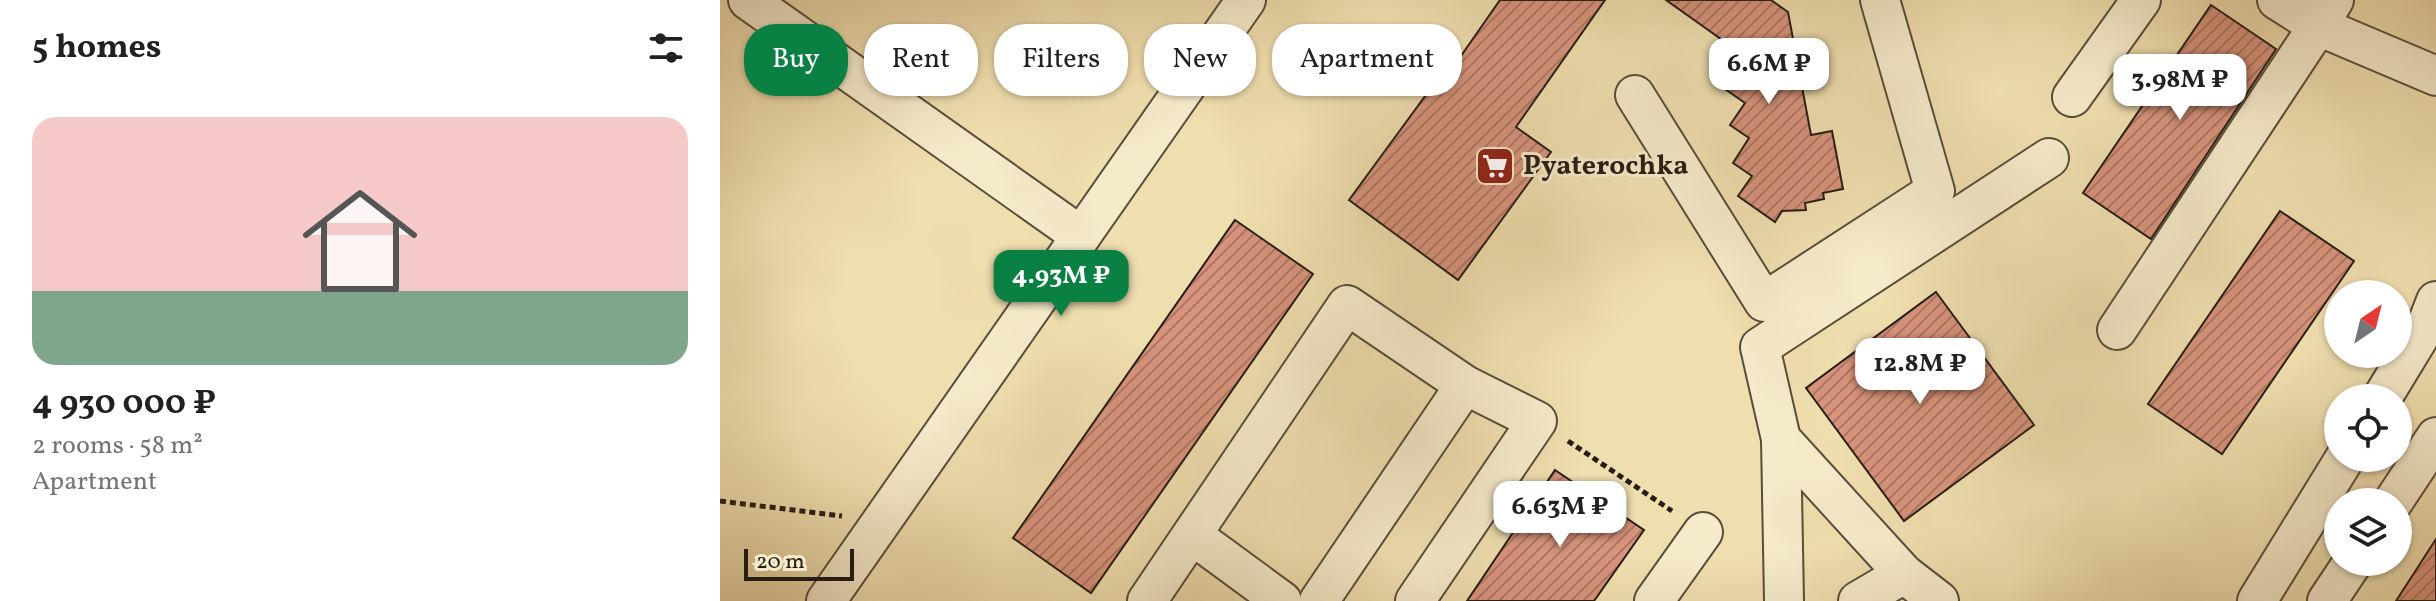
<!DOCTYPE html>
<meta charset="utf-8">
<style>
body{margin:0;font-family:Vollkorn,serif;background:#f6f6f6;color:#202124;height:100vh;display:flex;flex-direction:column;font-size:30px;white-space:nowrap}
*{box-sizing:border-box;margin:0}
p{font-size:26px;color:#757577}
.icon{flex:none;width:44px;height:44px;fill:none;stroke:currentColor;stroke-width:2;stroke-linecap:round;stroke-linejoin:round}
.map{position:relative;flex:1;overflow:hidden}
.panel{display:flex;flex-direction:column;background:#fff;width:720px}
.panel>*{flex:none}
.banner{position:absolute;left:24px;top:24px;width:760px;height:72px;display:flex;gap:16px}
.needle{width:52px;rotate:35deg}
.buttons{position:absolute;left:1604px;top:280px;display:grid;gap:16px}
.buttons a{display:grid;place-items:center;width:88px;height:88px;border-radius:50%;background:#fff;box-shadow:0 2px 6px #0004;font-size:40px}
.scale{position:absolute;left:24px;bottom:20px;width:110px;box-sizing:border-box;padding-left:8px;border:4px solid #271d15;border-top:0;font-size:22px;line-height:28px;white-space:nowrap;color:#271d15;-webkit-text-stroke:6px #f5eaca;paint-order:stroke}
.price{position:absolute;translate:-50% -68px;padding:0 18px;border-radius:16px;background:#fff;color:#222;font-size:26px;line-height:52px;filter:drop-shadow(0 2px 4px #0008)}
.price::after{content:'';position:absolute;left:50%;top:48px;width:24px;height:18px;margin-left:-12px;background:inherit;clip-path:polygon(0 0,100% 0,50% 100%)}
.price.current{background:#0b8043;color:#fff}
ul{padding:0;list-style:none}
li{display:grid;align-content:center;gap:16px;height:424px;padding:0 32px}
li span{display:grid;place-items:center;height:248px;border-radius:24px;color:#555}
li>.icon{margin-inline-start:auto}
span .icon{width:144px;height:144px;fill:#fffc;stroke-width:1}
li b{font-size:34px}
h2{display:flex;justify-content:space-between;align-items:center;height:96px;padding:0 32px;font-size:34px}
.pill{padding:0 28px;border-radius:32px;background:#fff;box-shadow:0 2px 6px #0004;font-size:28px;line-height:72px}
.pill.current{background:#0b8043;color:#fff}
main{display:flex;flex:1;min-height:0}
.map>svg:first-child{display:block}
</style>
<main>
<section class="panel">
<h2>5 homes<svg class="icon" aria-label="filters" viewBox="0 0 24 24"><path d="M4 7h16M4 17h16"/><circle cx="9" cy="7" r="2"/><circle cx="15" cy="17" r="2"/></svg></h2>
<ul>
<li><span style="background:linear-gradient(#f6c9c9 70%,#7fa58c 0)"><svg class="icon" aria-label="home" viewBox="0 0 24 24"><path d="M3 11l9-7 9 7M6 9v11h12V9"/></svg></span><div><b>4 930 000 ₽</b><p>2 rooms · 58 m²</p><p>Apartment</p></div></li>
</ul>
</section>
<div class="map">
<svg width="1716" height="601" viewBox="0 0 1716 601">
<defs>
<pattern id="building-hatch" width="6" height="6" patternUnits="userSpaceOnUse" patternTransform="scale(2)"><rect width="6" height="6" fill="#d7937b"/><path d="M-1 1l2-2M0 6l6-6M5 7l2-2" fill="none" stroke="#ae7764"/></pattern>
</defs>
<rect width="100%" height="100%" fill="#efdeae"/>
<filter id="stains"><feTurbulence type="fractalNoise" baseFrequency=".0025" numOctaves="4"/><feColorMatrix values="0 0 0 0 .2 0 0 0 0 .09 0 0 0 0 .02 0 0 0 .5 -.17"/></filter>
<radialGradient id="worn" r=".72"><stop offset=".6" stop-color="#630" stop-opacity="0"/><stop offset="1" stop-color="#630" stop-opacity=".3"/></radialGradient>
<g fill="url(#building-hatch)" stroke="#271d15" stroke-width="2">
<polygon points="780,0 885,0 796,127 831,152 738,280 629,200 722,73 727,76"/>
<polygon points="946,0 1051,0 1068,12 1091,135 1112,131 1123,189 1103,193 1104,199 1085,203 1086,210 1062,211 1055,222 1018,196 1032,176 1013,163 1029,138 1010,125 1025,103 1005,89 1017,70 996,55 1005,42"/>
<polygon points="1491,5 1556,49 1431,239 1363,193"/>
<polygon points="1560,211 1634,261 1502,454 1428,404"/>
<polygon points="515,220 593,274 371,593 293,538"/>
<polygon points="1216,292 1314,425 1184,521 1086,388"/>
<polygon points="835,470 924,530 874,601 747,601"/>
<polygon points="1716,539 1716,601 1676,601"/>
</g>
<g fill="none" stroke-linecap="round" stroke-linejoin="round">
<defs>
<g id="minor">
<polyline points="28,0 361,236"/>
<polyline points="1557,0 1598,26 1614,0"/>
<polyline points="915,95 1044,302 1215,191 1160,0"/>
<polyline points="1352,97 1421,0"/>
<polyline points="1397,330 1598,26 1716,76"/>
<polyline points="1662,398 1707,324 1716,301"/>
<polyline points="1061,439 1064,601"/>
<polyline points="1673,502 1716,437"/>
<polyline points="472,535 562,601"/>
<polyline points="106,601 526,0"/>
<polyline points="427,601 627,305 745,385 817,421 695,601"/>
<polyline points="599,601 745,385"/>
<polyline points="934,601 983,532"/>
<polyline points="1138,601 1184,574"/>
<polyline points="1219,601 1184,574 1061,439 1040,347 1329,158"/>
<polyline points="1537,601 1625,458"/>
<polyline points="1607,601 1633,562"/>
</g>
</defs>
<use href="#minor" stroke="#594d3b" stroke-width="42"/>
<g stroke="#271d15" stroke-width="5" stroke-dasharray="6 4" stroke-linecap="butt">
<polyline points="848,441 952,511"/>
<polyline points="0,501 122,516"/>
</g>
<use href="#minor" stroke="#f5eaca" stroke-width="38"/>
</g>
<defs>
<symbol id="supermarket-square" viewBox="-11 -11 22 22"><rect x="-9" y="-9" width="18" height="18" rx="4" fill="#8f2418" stroke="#f5eaca"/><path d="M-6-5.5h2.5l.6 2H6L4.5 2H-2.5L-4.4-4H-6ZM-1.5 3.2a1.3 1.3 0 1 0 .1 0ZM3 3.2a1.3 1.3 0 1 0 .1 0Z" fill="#fff"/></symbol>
</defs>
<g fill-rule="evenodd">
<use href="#supermarket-square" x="753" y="144" width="44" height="44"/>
</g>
<g text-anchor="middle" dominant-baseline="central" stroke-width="6" stroke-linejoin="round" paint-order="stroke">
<g font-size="28" font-weight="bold" fill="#271d15" stroke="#f5eaca" text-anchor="start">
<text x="803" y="166">Pyaterochka</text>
</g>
</g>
<rect width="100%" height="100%" filter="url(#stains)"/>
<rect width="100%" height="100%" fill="url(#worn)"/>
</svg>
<div class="buttons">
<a><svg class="needle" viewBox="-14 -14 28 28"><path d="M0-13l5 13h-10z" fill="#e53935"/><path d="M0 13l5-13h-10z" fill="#757577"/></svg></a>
<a><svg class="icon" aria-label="locate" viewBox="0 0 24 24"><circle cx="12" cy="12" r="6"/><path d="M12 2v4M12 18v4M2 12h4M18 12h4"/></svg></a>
<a><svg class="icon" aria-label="layers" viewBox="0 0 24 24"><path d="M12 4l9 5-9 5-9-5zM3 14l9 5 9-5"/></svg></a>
</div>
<div class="scale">20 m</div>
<b class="price" style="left:1049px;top:106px">6.6M ₽</b>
<b class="price" style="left:1460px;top:122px">3.98M ₽</b>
<b class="price current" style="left:341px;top:318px">4.93M ₽</b>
<b class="price" style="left:1200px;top:406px">12.8M ₽</b>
<b class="price" style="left:840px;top:549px">6.63M ₽</b>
<div class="banner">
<a class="pill current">Buy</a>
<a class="pill">Rent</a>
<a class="pill">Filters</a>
<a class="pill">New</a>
<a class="pill">Apartment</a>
</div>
</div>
</main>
